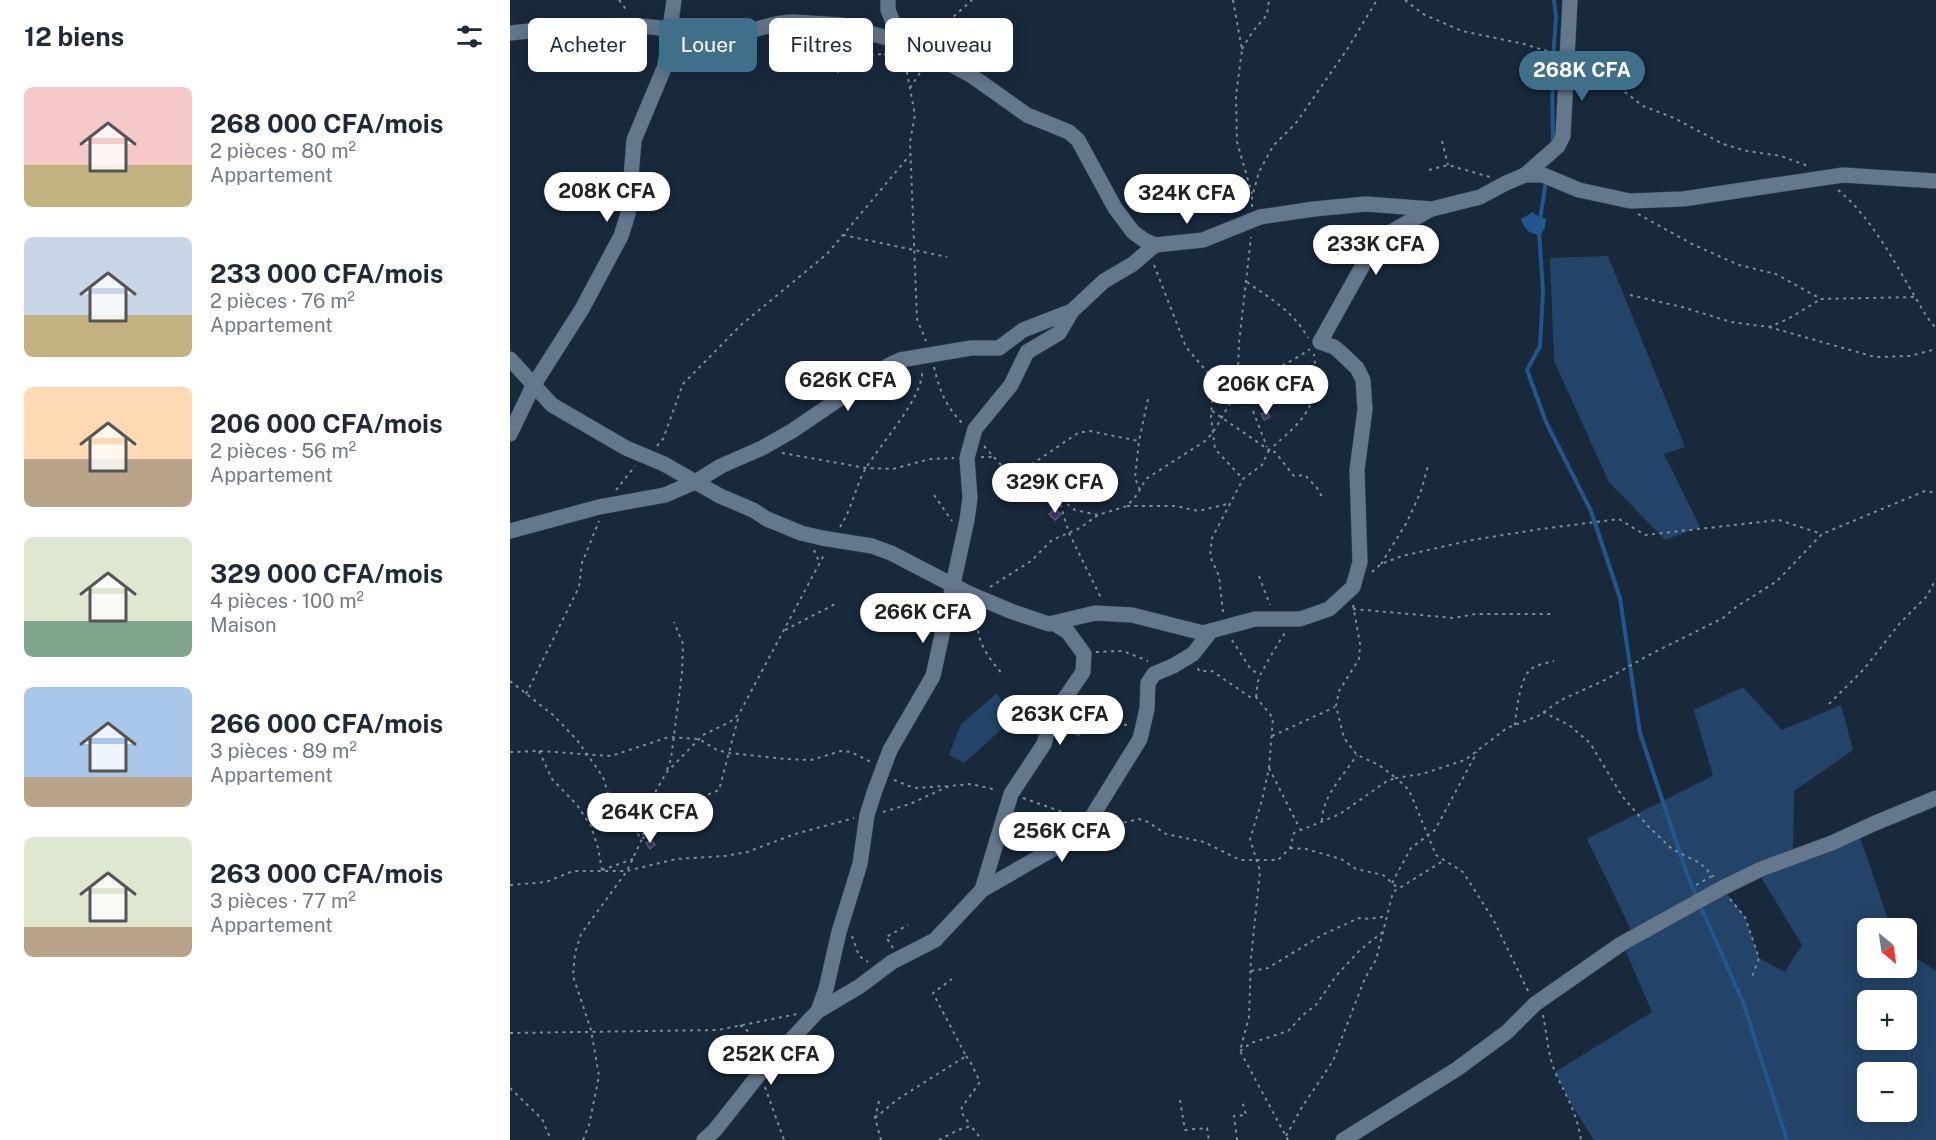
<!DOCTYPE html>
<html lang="fr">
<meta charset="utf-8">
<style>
body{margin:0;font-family:"Public Sans",sans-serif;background:#f2f2f3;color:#1f2937;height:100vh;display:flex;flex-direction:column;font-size:22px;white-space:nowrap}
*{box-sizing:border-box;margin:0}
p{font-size:20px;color:#747a83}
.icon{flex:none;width:33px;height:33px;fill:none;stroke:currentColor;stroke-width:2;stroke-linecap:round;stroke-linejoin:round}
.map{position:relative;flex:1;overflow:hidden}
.side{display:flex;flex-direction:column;background:#fff;width:510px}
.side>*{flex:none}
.guide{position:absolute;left:18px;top:18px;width:570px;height:54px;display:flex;gap:12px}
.needle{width:39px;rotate:151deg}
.tools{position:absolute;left:1347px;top:918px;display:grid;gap:12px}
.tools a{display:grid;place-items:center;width:60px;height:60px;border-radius:9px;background:#fff;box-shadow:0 3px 15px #0003;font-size:30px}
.price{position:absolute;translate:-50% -51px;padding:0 14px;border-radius:21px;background:#fff;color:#222;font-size:20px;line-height:39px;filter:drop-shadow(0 2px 3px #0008)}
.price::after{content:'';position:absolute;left:50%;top:36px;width:18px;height:14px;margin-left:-9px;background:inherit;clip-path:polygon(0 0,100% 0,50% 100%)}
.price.current{background:#406f8a;color:#fff}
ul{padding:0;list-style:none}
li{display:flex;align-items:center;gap:18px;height:150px;padding:0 24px}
li span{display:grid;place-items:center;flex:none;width:168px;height:120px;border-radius:9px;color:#555}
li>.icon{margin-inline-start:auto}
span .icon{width:72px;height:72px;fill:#fffc;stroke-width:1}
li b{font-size:26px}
h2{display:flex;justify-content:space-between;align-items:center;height:72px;padding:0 24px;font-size:26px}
.pill{padding:0 21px;border-radius:9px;background:#fff;box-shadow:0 3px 15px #0003;font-size:21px;line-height:54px}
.pill.current{background:#406f8a;color:#fff}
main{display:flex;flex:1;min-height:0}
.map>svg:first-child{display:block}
</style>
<main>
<section class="side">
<h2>12 biens<svg class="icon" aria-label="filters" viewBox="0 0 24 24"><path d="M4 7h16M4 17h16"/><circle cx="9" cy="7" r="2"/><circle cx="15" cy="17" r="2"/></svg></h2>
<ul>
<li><span style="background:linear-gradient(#f6c9c9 65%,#c2b280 0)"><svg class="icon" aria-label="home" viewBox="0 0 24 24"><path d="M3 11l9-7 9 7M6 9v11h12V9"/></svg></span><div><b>268 000 CFA/mois</b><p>2 pièces · 80 m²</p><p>Appartement</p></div></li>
<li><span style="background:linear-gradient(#c9d6e8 65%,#c2b280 0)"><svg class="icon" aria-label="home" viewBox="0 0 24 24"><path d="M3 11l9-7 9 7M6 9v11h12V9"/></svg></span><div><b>233 000 CFA/mois</b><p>2 pièces · 76 m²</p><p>Appartement</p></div></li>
<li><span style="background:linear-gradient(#ffd9b3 60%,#b9a48a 0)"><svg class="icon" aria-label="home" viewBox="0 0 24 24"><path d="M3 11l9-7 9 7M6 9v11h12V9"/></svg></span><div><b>206 000 CFA/mois</b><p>2 pièces · 56 m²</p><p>Appartement</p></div></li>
<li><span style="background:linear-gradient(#dfe7d0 70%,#7fa58c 0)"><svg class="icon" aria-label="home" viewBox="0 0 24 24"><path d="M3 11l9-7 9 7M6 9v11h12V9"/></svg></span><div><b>329 000 CFA/mois</b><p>4 pièces · 100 m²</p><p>Maison</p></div></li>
<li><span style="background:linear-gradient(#a9c7e8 75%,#b9a48a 0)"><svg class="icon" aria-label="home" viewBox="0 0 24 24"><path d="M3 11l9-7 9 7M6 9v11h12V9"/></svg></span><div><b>266 000 CFA/mois</b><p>3 pièces · 89 m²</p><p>Appartement</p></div></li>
<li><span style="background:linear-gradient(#dfe7d0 75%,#b9a48a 0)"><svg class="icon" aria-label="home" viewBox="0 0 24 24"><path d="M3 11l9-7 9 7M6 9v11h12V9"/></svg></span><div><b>263 000 CFA/mois</b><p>3 pièces · 77 m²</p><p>Appartement</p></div></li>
</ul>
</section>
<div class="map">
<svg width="1426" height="1140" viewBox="0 0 1426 1140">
<rect width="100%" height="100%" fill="#18293c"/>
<g fill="#234468" fill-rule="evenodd">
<polygon points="1098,256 1175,447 1154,454 1190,527 1155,540 1099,482 1044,361 1040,258"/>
<path d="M1233,687L1272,730L1331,705L1343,750L1284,791L1283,859L1349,834L1381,928H1358V968H1396L1397,952L1426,971V1140H1084L1063,1107L1045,1072L1142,1012L1113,945L1125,938L1077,839L1203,776L1184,710ZM1248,872L1292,945L1275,972L1249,958L1235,917L1214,890ZM1358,1000H1396V1040H1358ZM1358,1072H1396V1112H1358Z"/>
<polygon points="487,693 502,720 454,763 439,755 451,724"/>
</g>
<path fill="#21578d" d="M1023,212L1026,215L1036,219L1035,228L1031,234C1019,236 1015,229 1011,219Z"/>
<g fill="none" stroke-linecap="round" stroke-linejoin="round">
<g stroke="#21578d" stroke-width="4">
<polyline points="1043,140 1042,75 1046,16 1044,0"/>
<polyline points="1030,220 1036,180"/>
<polyline points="1029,231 1033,291 1030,346 1017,370 1036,422 1081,511 1110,598 1130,733 1177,874 1187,898"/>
<polyline points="1190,905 1233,1002 1277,1140"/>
</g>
</g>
<g fill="#403373" stroke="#5c5973" stroke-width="1.5">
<polygon points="757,411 760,417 754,420 751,414"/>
<polygon points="545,509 551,514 545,520 539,514"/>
<polygon points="561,723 573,729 569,736 557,730"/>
<polygon points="141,840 145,845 140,849 136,843"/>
</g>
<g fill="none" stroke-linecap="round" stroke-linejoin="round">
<defs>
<g id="minor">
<polyline points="378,0 378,10 391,42"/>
<path d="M0,33C43,28 85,25 129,26C156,27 183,35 211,36C236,36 259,22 283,22L331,25L409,47L462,76L517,115L559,132L568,140L605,208L623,232L634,240L645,245L693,240L750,217L804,209L856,204L922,209L970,197L996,183L1015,175H1033L1069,190L1120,201L1173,199L1333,175L1426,181"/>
<polyline points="1015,175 1048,146 1053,136 1060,0"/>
<polyline points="0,359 42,405 116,448 154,464 210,496 243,510 257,519 291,533 312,538 362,546 381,553 460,594 503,612 539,624 585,613 604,614 622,615 693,633 745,619 790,619 819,609 843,587 850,562 847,470 855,409 853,380 847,368 829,351 824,347 810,342 867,240 921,209"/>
<polyline points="0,434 23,386 72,309 111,236 118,214 124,140 155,66 164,0"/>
<polyline points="0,531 89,507 155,495 185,482 211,466 252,448 282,431 379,365 390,360 461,348 489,348 513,330 562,311 594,281 623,264 645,245"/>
<polyline points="472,890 501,794 534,744 540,722 546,711 573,672 574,654 558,632 545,624"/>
<polyline points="308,1011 316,989 329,932 350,864 357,815 365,790 380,750 423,676 457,520 460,498 457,458 465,429 501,385 517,352 549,333 562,311"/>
<polyline points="194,1140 205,1130 251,1072 308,1011 350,986 382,962 425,940 472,890 557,841 578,823 630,739 637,709 638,683 644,674 663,666 683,654 701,631"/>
<polyline points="833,1140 947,1069 997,1032 1025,1004 1111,944 1212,888 1251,869 1322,843 1363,824 1426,798"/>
</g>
</defs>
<use href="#minor" stroke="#364353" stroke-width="16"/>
<g stroke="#7f8c9c" stroke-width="2" stroke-dasharray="3 4.5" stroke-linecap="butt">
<polyline points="109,0 118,12"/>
<polyline points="723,0 732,50 726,95 727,142 742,194"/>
<polyline points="895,0 913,14 952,31 1014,44 1043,53"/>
<polyline points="428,42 442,18 462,0"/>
<polyline points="354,45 355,57"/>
<polyline points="732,49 743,31 757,15 759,0"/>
<polyline points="374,54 386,61 396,70"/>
<polyline points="394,57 405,115 400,142 407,319 416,341"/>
<polyline points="1070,65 1098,79 1133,106 1164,118 1213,144 1237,151 1271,156 1298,166"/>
<polyline points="327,72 355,57 376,53"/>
<polyline points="400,88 415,65"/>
<polyline points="932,141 938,165"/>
<polyline points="919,170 938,165 980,177"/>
<path d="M1328,190C1361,217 1384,261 1405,297C1412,308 1417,319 1426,328"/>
<polyline points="742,207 742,197 749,172 763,146 786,123 838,48 867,0"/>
<polyline points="1128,214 1182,244 1229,265 1266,274 1311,299 1405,297"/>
<polyline points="333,235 437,257"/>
<polyline points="644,265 676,347 698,373 703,386 701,417 705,449 733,479"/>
<path d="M737,282C761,299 784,312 798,338"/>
<polyline points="1120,295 1172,307 1221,322 1259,327 1278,319 1311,299"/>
<polyline points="1259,327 1365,357 1400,356 1426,349"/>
<path d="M424,367C430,392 435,405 453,424"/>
<polyline points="727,395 729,343 741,237"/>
<path d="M702,411L759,450C796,418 810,407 804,354"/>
<polyline points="743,411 757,447"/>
<polyline points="147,446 153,439 173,384 231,325 317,254 400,155"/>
<polyline points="474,446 510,486 548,497 565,510 588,515"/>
<polyline points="272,453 356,468 383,469 420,459 444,458"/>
<polyline points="471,457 483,457"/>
<polyline points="503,477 568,433 580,431 629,441"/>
<polyline points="106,490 125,466"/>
<polyline points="630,490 625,478 629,441 638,399"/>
<polyline points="424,495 442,521"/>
<polyline points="548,497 559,533 590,596 589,599"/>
<polyline points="617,506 666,506 688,511 717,504"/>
<path d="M330,527C342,509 345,487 356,468C371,443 415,396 412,369"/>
<polyline points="304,550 310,564"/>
<polyline points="871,564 897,522 911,491 918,466"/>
<polyline points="862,572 871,564 892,556 962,540 1031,529 1109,519 1135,535 1269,520 1312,534"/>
<polyline points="749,576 760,605"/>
<path d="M480,587L521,561L542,540L570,528L588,515L617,506L626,496L636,479L695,441C709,428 714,408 728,394C748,374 777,366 800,349"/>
<polyline points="843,605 850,644 849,659 829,691 826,706 834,738 847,755 869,765 886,778"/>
<path d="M461,609C467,619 467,631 471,642C476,655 485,665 493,675"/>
<polyline points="843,609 944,618 965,614 1042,614"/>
<polyline points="713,612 709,576 700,556 702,538 733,479 752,465 759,450 765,452 784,476 795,475 807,488 814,500"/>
<polyline points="275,630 327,603"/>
<polyline points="722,640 740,668 749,675"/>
<polyline points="586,652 613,651 638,661"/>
<polyline points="688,668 689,671 702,671 740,697 746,697 763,718 759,768 752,800 740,839 750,871 741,958 739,1017 730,1051 778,1140"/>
<polyline points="0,681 43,715 67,740 93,777 101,803 132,839 141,830 164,827 197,795 209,790 229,715"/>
<polyline points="16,694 69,587 72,563 89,521"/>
<path d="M746,697C747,691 747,684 749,678C750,674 772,636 775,633"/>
<polyline points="1319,704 1354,669 1390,623 1417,596 1426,579"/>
<polyline points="1033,712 1059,725 1080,743 1112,796 1137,825 1162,849 1190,863 1204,877"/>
<polyline points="592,720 615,725 621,723"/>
<path d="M1005,725C1006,712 1010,677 1021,669C1026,665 1036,663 1044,661"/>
<polyline points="762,736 825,707"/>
<polyline points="29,751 42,779 67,805 81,826 88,848 92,870"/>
<polyline points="0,752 29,751 101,756 159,737 189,739 207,750 219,753 276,759 301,760 331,751 341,752 361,762"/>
<polyline points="759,768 790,829"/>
<polyline points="157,770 161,759 172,673 173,644 164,622"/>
<polyline points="384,780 404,788 436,786"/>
<polyline points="513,798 564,816"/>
<polyline points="373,812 400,804 439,786 461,784 487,790"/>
<path d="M812,821C812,796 834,775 847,755"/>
<polyline points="595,823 612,823"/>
<polyline points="575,843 585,842 598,835 612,823 629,819 638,822 656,834 694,842 730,860 768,860 780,848 784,833 830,814 877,781 886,778"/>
<polyline points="780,848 796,849 831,859 846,869 873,875 889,889"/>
<polyline points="92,870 123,859"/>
<polyline points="882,883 901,848 925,830 967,752"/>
<polyline points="0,885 36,882 63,871 117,871 166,859 215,856 237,852 285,834 344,818"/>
<polyline points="1186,885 1202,876"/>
<polyline points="1220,899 1235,917 1249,958 1242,977"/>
<polyline points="342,936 349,956 358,962"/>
<polyline points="383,948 376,937 398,925"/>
<polyline points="741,971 758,968 812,935 849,918 860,919 877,916"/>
<polyline points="1018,991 983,919 953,872 926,855 899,790 886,778 912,774 955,760 997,728 1028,716 1051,700 1093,681 1139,655 1213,618 1226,607 1267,581 1312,534 1415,491 1426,493"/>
<path d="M1033,1015C1037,1034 1038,1057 1046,1074C1057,1098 1067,1113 1071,1140"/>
<polyline points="230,1025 239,1032 247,1059"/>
<polyline points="0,1033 208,1030 287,1014"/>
<polyline points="730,1051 741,1043 778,1031 793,1015 806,1005 826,976 850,950 874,931"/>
<polyline points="456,1056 460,1061 470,1082 452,1107 451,1112 461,1126"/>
<polyline points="255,1087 274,1140"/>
<polyline points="0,1088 32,1119 41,1140"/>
<polyline points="670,1100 675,1130 697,1128 699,1140"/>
<polyline points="369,1101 365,1118 371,1140"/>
<polyline points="365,1118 388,1099 456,1056 423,993 442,979"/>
<polyline points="776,1136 792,1107 823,1061 855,978 866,960 883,892 933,861"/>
<polyline points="73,1140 79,1125 89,1076 81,1030 63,976 65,953 71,934 117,871 132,839 142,798 156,773 193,735 220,722 229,714 315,553"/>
<polyline points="429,1140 448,1130 461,1126 472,1140"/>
<polyline points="727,1140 724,1116 736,1115 732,1101"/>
</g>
<use href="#minor" stroke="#63778d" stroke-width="15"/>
</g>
</svg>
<div class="tools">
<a><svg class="needle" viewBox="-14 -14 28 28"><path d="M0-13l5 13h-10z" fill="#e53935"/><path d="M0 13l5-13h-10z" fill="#747a83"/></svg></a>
<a>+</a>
<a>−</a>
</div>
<b class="price current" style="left:1072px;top:102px">268K CFA</b>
<b class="price" style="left:97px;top:223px">208K CFA</b>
<b class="price" style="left:677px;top:225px">324K CFA</b>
<b class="price" style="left:866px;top:276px">233K CFA</b>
<b class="price" style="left:338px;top:412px">626K CFA</b>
<b class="price" style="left:756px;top:416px">206K CFA</b>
<b class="price" style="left:545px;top:514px">329K CFA</b>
<b class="price" style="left:413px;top:644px">266K CFA</b>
<b class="price" style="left:550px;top:746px">263K CFA</b>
<b class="price" style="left:140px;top:844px">264K CFA</b>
<b class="price" style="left:552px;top:863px">256K CFA</b>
<b class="price" style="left:261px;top:1086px">252K CFA</b>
<div class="guide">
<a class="pill">Acheter</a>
<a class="pill current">Louer</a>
<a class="pill">Filtres</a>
<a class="pill">Nouveau</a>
</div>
</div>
</main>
